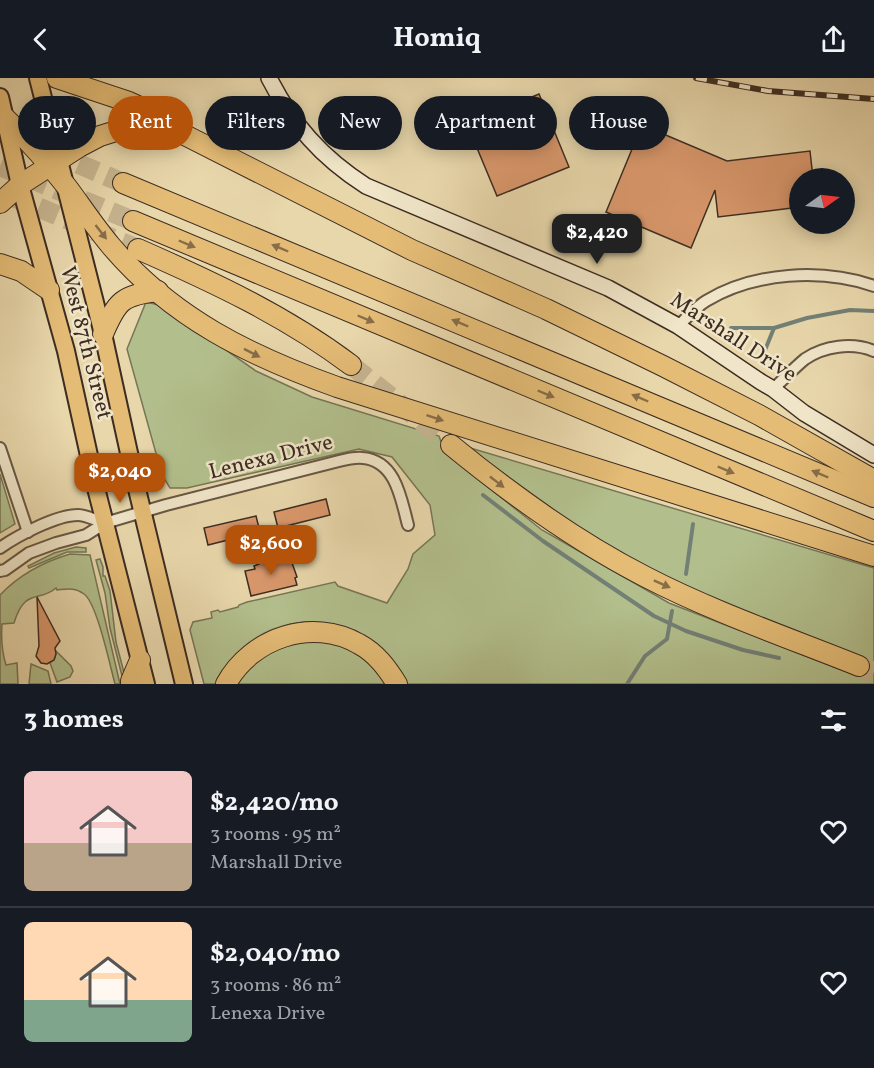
<!DOCTYPE html>
<meta charset="utf-8">
<style>
body{margin:0;font-family:Vollkorn,serif;background:#242831;color:#f1f3f6;height:100vh;display:flex;flex-direction:column;font-size:22px;white-space:nowrap}
*{box-sizing:border-box;margin:0}
p{font-size:20px;color:#9ea1a6}
.icon{flex:none;width:33px;height:33px;fill:none;stroke:currentColor;stroke-width:2;stroke-linecap:round;stroke-linejoin:round}
.map{position:relative;height:606px;overflow:hidden}
.drawer{display:flex;flex-direction:column;background:#171b24;flex:1}
.drawer>*{flex:none}
.hud{position:absolute;left:18px;top:18px;width:838px;height:54px;display:flex;gap:12px}
.needle{width:39px;rotate:76deg}
.tools{position:absolute;left:789px;top:90px;display:grid;gap:12px}
.tools a{display:grid;place-items:center;width:66px;height:66px;border-radius:50%;background:#171b24;box-shadow:0 3px 15px #0003;font-size:30px}
.price{position:absolute;translate:-50% -51px;padding:0 14px;border-radius:12px;background:#b45309;color:#fff;font-size:20px;line-height:39px;filter:drop-shadow(0 2px 3px #0008)}
.price::after{content:'';position:absolute;left:50%;top:36px;width:18px;height:14px;margin-left:-9px;background:inherit;clip-path:polygon(0 0,100% 0,50% 100%)}
.price.on{background:#222;color:#fff}
ul{padding:0;list-style:none}
li{display:flex;align-items:center;gap:18px;height:150px;padding:0 24px}
li+li{border-top:2px solid #363941}
li span{display:grid;place-items:center;flex:none;width:168px;height:120px;border-radius:9px;color:#555}
li>.icon{margin-inline-start:auto}
span .icon{width:72px;height:72px;fill:#fffc;stroke-width:1}
li b{font-size:26px}
h2{display:flex;justify-content:space-between;align-items:center;height:72px;padding:0 24px;font-size:26px}
.chip{padding:0 21px;border-radius:27px;background:#171b24;box-shadow:0 3px 15px #0003;font-size:21px;line-height:54px}
.chip.on{background:#b45309;color:#fff}
header{display:flex;justify-content:space-between;align-items:center;height:78px;padding:0 24px;background:#171b24;font-size:27px;font-weight:700}
.map>svg:first-child{display:block}
</style>
<header><svg class="icon" aria-label="back" viewBox="0 0 24 24"><path d="M15 5l-7 7 7 7"/></svg>Homiq<svg class="icon" aria-label="share" viewBox="0 0 24 24"><path d="M12 15V3M7 8l5-5 5 5M5 13v7h14v-7"/></svg></header>
<div class="map">
<svg width="874" height="606" viewBox="0 0 874 606">
<rect width="100%" height="100%" fill="#e8d7ab"/>
<filter id="stains"><feTurbulence type="fractalNoise" baseFrequency=".00333" numOctaves="4"/><feColorMatrix values="0 0 0 0 .2 0 0 0 0 .09 0 0 0 0 .02 0 0 0 .5 -.17"/></filter>
<radialGradient id="worn" r=".72"><stop offset=".6" stop-color="#630" stop-opacity="0"/><stop offset="1" stop-color="#630" stop-opacity=".3"/></radialGradient>
<g fill="#b2bf8c" stroke="#777657" stroke-width="1.5">
<path d="M146,224L163,228L256,293L312,319L439,358L445,375L542,452L669,525L857,598L864,581L706,520L607,470L467,369L874,490V606H405C389,592 367,566 350,555C317,534 269,545 242,571C233,581 226,595 218,606H204L190,552L193,544L212,540L211,534L218,532L220,534L238,529L239,527L247,524L335,504L338,508L387,525L408,491L413,476L435,457L430,427L392,379L359,371L187,410H170L162,397L127,271Z"/>
<polygon points="0,396 15,446 0,455"/>
<polygon points="76,469 86,470 86,474 67,474 29,490 28,488 54,475"/>
<path d="M70,476L90,477L120,606H115C110,588 97,525 84,516C75,509 67,511 57,512L56,510C39,525 25,509 14,545L2,546C1,560 2,574 6,587L17,585L18,606H0V517C19,497 43,484 70,476Z"/>
<polygon points="100,481 103,489 103,498 105,498 110,513 116,564 127,606 124,606 110,550 105,515 96,482"/>
<polygon points="324,561 363,576 386,606 238,606 250,585 288,563"/>
<polygon points="56,573 71,588 73,593 70,599 57,604 50,585 55,580"/>
<polygon points="31,586 48,593 51,606 29,606"/>
</g>
<g fill="none" stroke-linecap="round" stroke-linejoin="round">
<g stroke="#738076" stroke-width="4">
<polyline points="731,250 774,250 807,240 850,232 874,233"/>
<polyline points="763,277 774,250"/>
<polyline points="483,417 543,463 654,538 686,553 743,572 779,580"/>
<polyline points="686,496 693,446"/>
<polyline points="627,606 645,578 667,561 672,533"/>
</g>
</g>
<g fill="#da986c" stroke="#3c2c22" stroke-width="1.5">
<polygon points="539,16 569,89 497,118 467,46"/>
<polygon points="642,47 727,83 810,73 813,100 800,100 800,129 718,139 715,112 691,170 606,134"/>
<polygon points="326,421 330,437 278,450 274,434"/>
<polygon points="256,438 260,454 208,467 204,450"/>
<polygon points="274,480 275,482 280,481 281,484 291,482 297,499 295,500 297,507 251,518 245,493 255,491 254,488 259,486 259,483"/>
<polygon points="37,519 60,563 55,570 56,576 54,582 47,586 41,585 36,578 39,568"/>
</g>
<g fill="none" stroke-linecap="round" stroke-linejoin="round">
<g stroke="#c6b590" stroke-width="20" stroke-dasharray="20 10" stroke-linecap="butt">
<polyline points="51,74 123,105"/>
<polyline points="0,88 133,143"/>
<polyline points="11,118 138,171"/>
<polyline points="351,287 451,367"/>
<polyline points="859,588 874,594"/>
</g>
<defs>
<g id="street">
<path d="M678,248C687,240 696,229 706,223C754,194 822,190 874,208"/>
<path d="M773,311C784,301 794,290 805,281C824,268 852,264 874,273"/>
<polyline points="0,370 28,454"/>
<path d="M0,470C17,458 56,437 78,437C86,437 97,443 105,445"/>
<path d="M0,493L5,492L29,475L56,465L86,457L105,445L166,427L339,383C347,381 355,379 363,380C396,383 401,421 408,447"/>
</g>
<path id="secondary" d="M269,0C293,47 321,79 366,108L608,210L678,248L761,304L773,311L804,335L874,377"/>
<g id="primary">
<polyline points="38,0 103,256 136,407 184,606"/>
<polyline points="0,19 20,107 66,273 97,414 146,606"/>
</g>
<g id="highway">
<polyline points="57,0 129,24 142,30 165,47 412,172 546,231 663,288 759,337 874,402"/>
<path d="M0,35C21,55 49,86 67,109C82,129 95,149 111,168C172,240 250,278 337,309L874,478"/>
<polyline points="123,105 874,419"/>
<polyline points="0,125 20,107 79,69 100,58 116,53 165,47"/>
<polyline points="133,143 874,453"/>
<path d="M138,171C213,204 286,238 351,287"/>
<polyline points="0,186 21,193 49,212"/>
<path d="M103,256C117,223 122,217 158,213"/>
<path d="M451,367C512,417 574,462 644,498C711,533 789,560 859,588"/>
<polyline points="131,606 131,603 140,582"/>
<path d="M226,606C251,560 312,539 359,566C376,575 387,590 397,606"/>
</g>
</defs>
<use href="#street" stroke="#675744" stroke-width="14"/>
<use href="#secondary" stroke="#3c2c22" stroke-width="18"/>
<use href="#primary" stroke="#3c2c22" stroke-width="20"/>
<use href="#highway" stroke="#3c2c22" stroke-width="22"/>
<use href="#street" stroke="#f0e5c8" stroke-width="10"/>
<use href="#secondary" stroke="#f0e5c8" stroke-width="15"/>
<use href="#primary" stroke="#e4bc76" stroke-width="16"/>
<use href="#highway" stroke="#e4bc76" stroke-width="20"/>
<defs>
<polyline id="rail" points="696,0 768,13 874,21"/>
</defs>
<use href="#rail" stroke="#3c2c22" stroke-width="6"/>
<use href="#rail" stroke="#f0e5c8" stroke-width="4" stroke-dasharray="11" stroke-linecap="butt"/>
</g>
<defs><path id="oneway-solid" d="M-6-.8H1V-3.2L6.5 0L1 3.2V.8H-6Z" transform="scale(1.5)"/></defs>
<g fill="#886d48">
<use href="#oneway-solid" transform="translate(101 154) rotate(52)"/>
<use href="#oneway-solid" transform="translate(187 166) rotate(23)"/>
<use href="#oneway-solid" transform="translate(280 170) rotate(-157)"/>
<use href="#oneway-solid" transform="translate(366 241) rotate(23)"/>
<use href="#oneway-solid" transform="translate(460 245) rotate(-157)"/>
<use href="#oneway-solid" transform="translate(252 275) rotate(27)"/>
<use href="#oneway-solid" transform="translate(546 316) rotate(23)"/>
<use href="#oneway-solid" transform="translate(640 320) rotate(-157)"/>
<use href="#oneway-solid" transform="translate(435 340) rotate(18)"/>
<use href="#oneway-solid" transform="translate(726 392) rotate(23)"/>
<use href="#oneway-solid" transform="translate(820 396) rotate(-157)"/>
<use href="#oneway-solid" transform="translate(497 404) rotate(38)"/>
<use href="#oneway-solid" transform="translate(662 506) rotate(24)"/>
</g>
<g text-anchor="middle" dominant-baseline="central" stroke-width="5" stroke-linejoin="round" paint-order="stroke">
<g font-size="22" fill="#3c2c22" stroke="#f0e5c8">
<text transform="translate(733 260) rotate(33)">Marshall Drive</text>
<text transform="translate(85 265) rotate(76)">West 87th Street</text>
<text transform="translate(271 380) rotate(-14)">Lenexa Drive</text>
</g>
</g>
<rect width="100%" height="100%" filter="url(#stains)"/>
<rect width="100%" height="100%" fill="url(#worn)"/>
</svg>
<div class="tools">
<a><svg class="needle" viewBox="-14 -14 28 28"><path d="M0-13l5 13h-10z" fill="#e53935"/><path d="M0 13l5-13h-10z" fill="#9ea1a6"/></svg></a>
</div>
<b class="price on" style="left:597px;top:187px">$2,420</b>
<b class="price" style="left:120px;top:426px">$2,040</b>
<b class="price" style="left:271px;top:498px">$2,600</b>
<div class="hud">
<a class="chip">Buy</a>
<a class="chip on">Rent</a>
<a class="chip">Filters</a>
<a class="chip">New</a>
<a class="chip">Apartment</a>
<a class="chip">House</a>
</div>
</div>
<section class="drawer">
<h2>3 homes<svg class="icon" aria-label="filters" viewBox="0 0 24 24"><path d="M4 7h16M4 17h16"/><circle cx="9" cy="7" r="2"/><circle cx="15" cy="17" r="2"/></svg></h2>
<ul>
<li><span style="background:linear-gradient(#f6c9c9 60%,#b9a48a 0)"><svg class="icon" aria-label="home" viewBox="0 0 24 24"><path d="M3 11l9-7 9 7M6 9v11h12V9"/></svg></span><div><b>$2,420/mo</b><p>3 rooms · 95 m²</p><p>Marshall Drive</p></div><svg class="icon" aria-label="heart" viewBox="0 0 24 24"><path d="M12 20l-8-8c-3-5 5-10 8-4 3-6 11-1 8 4z"/></svg></li>
<li><span style="background:linear-gradient(#ffd9b3 65%,#7fa58c 0)"><svg class="icon" aria-label="home" viewBox="0 0 24 24"><path d="M3 11l9-7 9 7M6 9v11h12V9"/></svg></span><div><b>$2,040/mo</b><p>3 rooms · 86 m²</p><p>Lenexa Drive</p></div><svg class="icon" aria-label="heart" viewBox="0 0 24 24"><path d="M12 20l-8-8c-3-5 5-10 8-4 3-6 11-1 8 4z"/></svg></li>
</ul>
</section>
